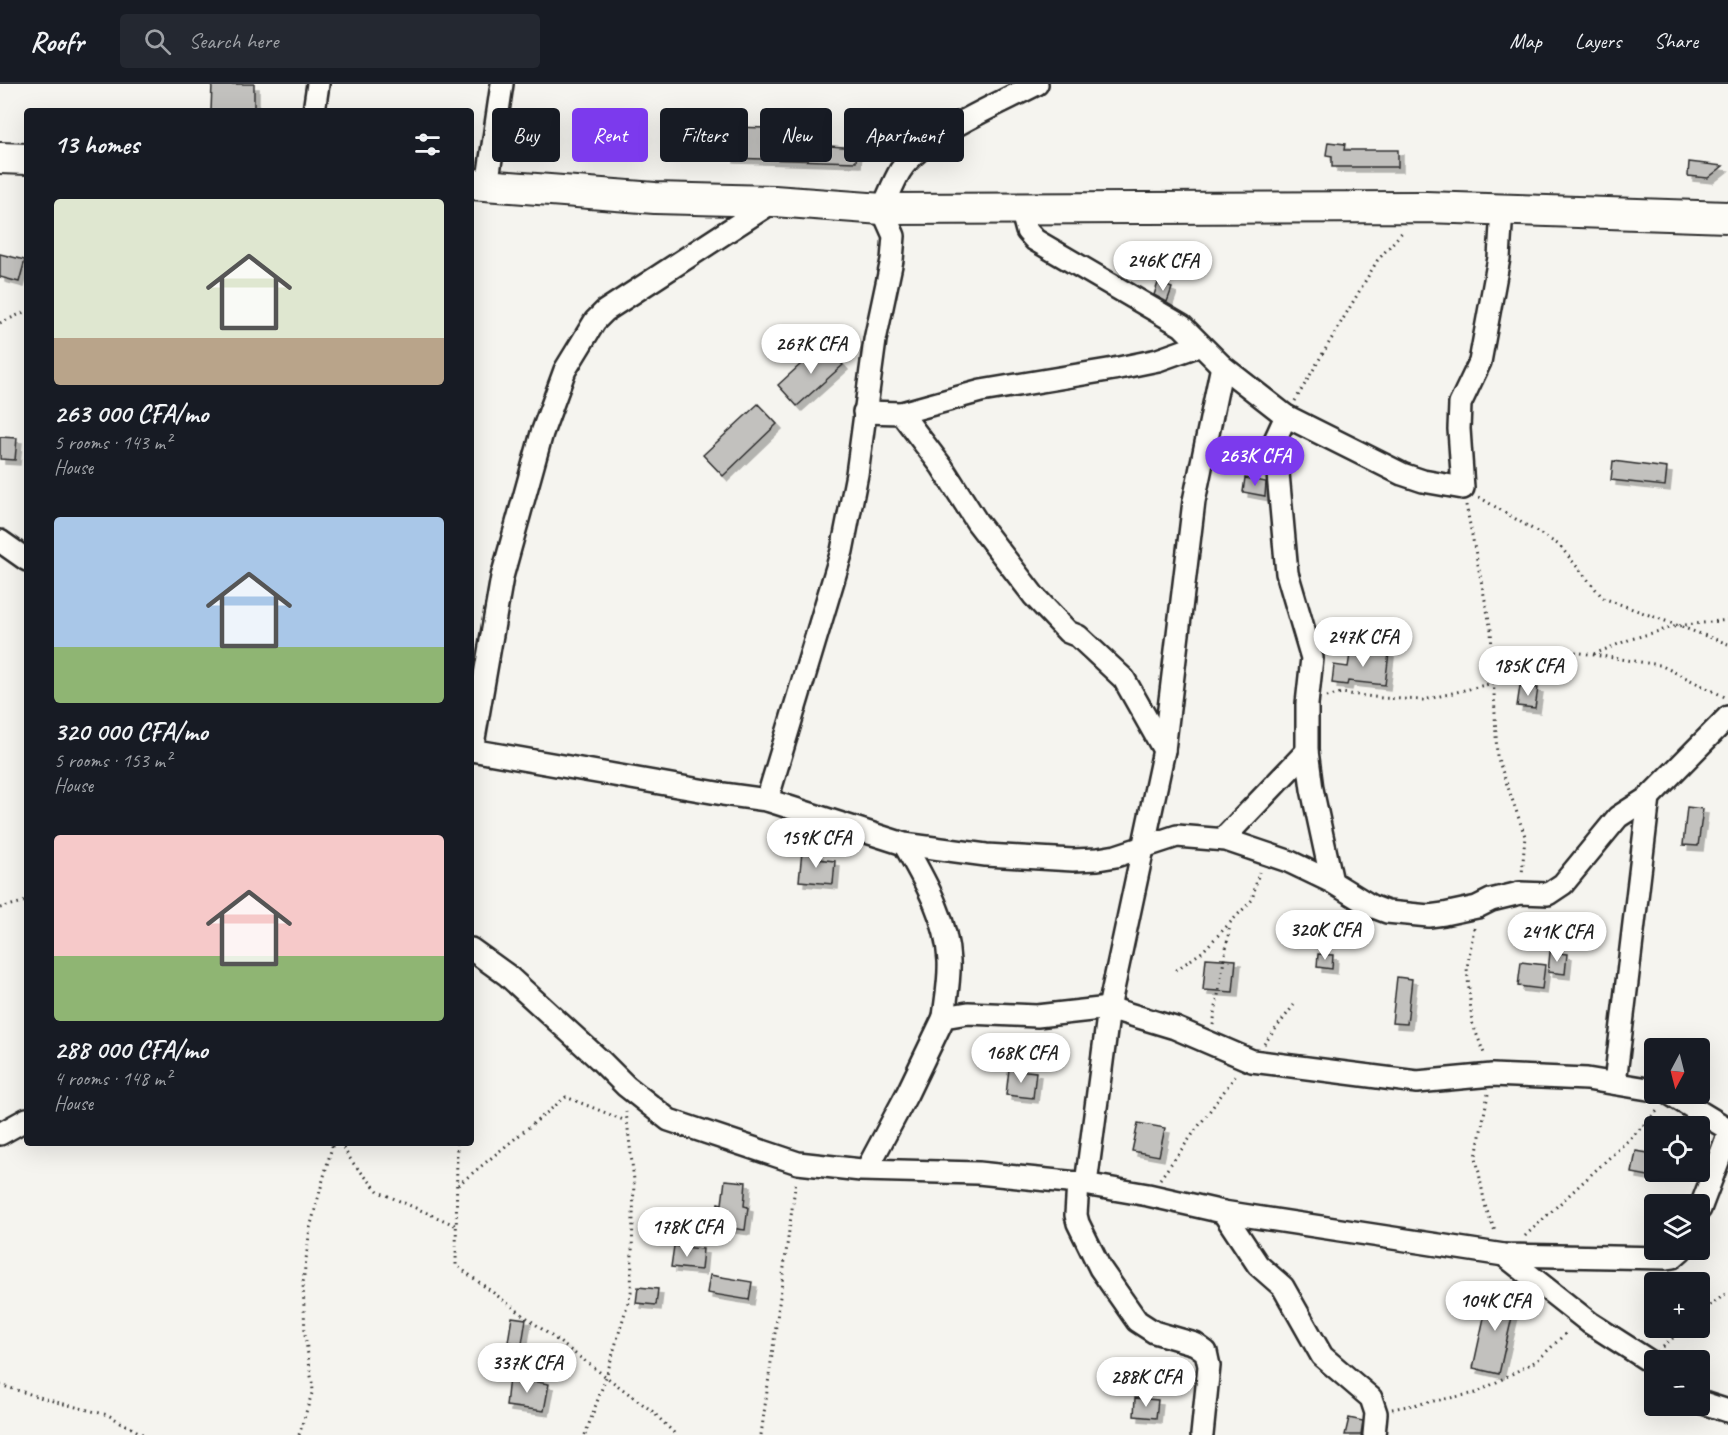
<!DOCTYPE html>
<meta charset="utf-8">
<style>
body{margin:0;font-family:Caveat,sans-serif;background:#242831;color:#f1f3f6;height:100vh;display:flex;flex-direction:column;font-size:22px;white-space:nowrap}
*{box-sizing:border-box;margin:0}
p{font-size:20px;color:#9ea1a6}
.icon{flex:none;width:33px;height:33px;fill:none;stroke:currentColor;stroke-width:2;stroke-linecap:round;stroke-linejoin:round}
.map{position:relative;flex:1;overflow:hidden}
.drawer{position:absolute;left:24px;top:24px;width:450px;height:1038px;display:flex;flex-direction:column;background:#171b24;border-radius:6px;box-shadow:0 6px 24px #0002}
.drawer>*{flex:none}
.hud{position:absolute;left:492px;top:24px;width:570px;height:54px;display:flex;gap:12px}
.needle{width:39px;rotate:187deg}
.tools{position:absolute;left:1644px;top:954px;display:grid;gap:12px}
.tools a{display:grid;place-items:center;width:66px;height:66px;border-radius:6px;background:#171b24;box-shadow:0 6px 24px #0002;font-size:30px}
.price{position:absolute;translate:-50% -51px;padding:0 14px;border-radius:21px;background:#fff;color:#222;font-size:20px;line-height:39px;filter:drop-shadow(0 2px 3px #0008)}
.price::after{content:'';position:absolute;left:50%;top:36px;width:18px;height:14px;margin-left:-9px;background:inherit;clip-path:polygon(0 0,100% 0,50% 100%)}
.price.active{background:#7c3aed;color:#fff}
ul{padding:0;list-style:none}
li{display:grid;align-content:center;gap:12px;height:318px;padding:0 30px}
li span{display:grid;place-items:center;height:186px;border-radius:6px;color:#555}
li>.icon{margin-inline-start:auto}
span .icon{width:108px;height:108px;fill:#fffc;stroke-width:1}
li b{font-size:26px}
h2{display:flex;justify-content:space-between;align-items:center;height:72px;padding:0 30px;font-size:26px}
.chip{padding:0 21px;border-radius:6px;background:#171b24;box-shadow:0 6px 24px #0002;font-size:21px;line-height:54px}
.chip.active{background:#7c3aed;color:#fff}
header{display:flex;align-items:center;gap:36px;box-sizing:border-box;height:84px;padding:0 30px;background:#171b24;border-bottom:2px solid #363941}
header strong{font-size:28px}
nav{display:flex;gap:33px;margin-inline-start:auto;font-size:21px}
.search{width:420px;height:54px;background:#242831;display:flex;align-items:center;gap:15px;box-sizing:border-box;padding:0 21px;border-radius:6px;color:#9ea1a6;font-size:22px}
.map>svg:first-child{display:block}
</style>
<header>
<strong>Roofr</strong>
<div class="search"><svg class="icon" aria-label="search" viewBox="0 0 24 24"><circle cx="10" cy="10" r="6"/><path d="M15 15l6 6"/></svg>Search here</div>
<nav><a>Map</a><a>Layers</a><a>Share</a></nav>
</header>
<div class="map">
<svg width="1728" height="1351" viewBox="0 0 1728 1351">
<defs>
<filter id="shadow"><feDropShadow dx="5" dy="5" stdDeviation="0" flood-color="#0004"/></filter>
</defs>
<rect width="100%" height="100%" fill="#f5f4ef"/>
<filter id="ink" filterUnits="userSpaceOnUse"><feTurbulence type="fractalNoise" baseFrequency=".0167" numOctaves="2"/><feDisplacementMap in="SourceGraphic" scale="12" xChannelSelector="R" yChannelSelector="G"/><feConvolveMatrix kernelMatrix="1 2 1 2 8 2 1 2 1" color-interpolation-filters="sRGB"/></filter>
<g filter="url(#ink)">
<g fill="#c2c1be" stroke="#2b2b2b" stroke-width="1.5" filter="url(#shadow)">
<polygon points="212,0 254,0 254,27 211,27"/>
<polygon points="731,43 768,44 767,61 816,61 857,64 856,78 729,74"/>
<polygon points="1328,58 1345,60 1344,66 1398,66 1398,83 1332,83 1332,72 1326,71"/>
<polygon points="1689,78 1723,82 1708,94 1688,92"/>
<polygon points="0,170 25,176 19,198 0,193"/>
<polygon points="1158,199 1172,204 1167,218 1154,211"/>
<polygon points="824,259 843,281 797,322 778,301"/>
<polygon points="758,320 777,340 723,392 703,371"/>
<polygon points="0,353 17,354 15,376 0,375"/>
<polygon points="1613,377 1667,384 1665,402 1611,396"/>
<polygon points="1245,394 1266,398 1265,412 1243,408"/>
<polygon points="1351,564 1389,569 1385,601 1348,597 1347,601 1332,599 1334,581 1348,583"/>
<polygon points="1520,602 1538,604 1535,624 1517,622"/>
<polygon points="1687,723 1703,725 1698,762 1683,761"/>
<polygon points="802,768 818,769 817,775 835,777 833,800 799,797"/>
<polygon points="1550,868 1567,870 1565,890 1548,888"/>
<polygon points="1318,870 1333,871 1332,885 1317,883"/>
<polygon points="1206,874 1236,876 1233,908 1203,906"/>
<polygon points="1521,878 1545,881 1542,905 1518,902"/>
<polygon points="1397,893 1412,895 1407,940 1392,939"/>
<polygon points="1009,985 1036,988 1033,1014 1006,1011"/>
<polygon points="1138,1039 1165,1044 1159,1072 1132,1067"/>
<polygon points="1636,1067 1654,1070 1654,1093 1632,1089"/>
<polygon points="725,1096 746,1098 744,1122 748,1123 745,1146 715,1142 718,1119 722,1120"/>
<polygon points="674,1162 703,1165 701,1186 671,1183"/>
<polygon points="710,1191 752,1198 749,1216 707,1209"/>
<polygon points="638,1203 658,1205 656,1221 636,1219"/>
<polygon points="1490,1206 1517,1211 1499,1290 1473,1284"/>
<polygon points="512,1233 526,1235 522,1260 508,1258"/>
<polygon points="509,1293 549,1300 544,1327 506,1322"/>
<polygon points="1135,1314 1158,1316 1156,1334 1134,1332"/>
<polygon points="1349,1334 1363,1337 1361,1351 1345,1351"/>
</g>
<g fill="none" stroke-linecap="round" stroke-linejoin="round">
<defs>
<g id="street">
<polyline points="314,27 318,0"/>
<polyline points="487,102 502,0"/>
<polyline points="1021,125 1027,147 1035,156 1182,242 1222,282 1286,332 1402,390 1423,397 1463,404 1459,345 1460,320 1480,278 1499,174 1502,125"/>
<polyline points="864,328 901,329 942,383 977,438 1034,512 1068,548 1078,552 1124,595 1164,666 1109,924 1086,1100"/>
<polyline points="901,329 981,307 1114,285 1158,276 1200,261"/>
<polyline points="1286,332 1275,356 1287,489 1312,574 1307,620 1307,667 1312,705 1332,798"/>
<polyline points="0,457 27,476"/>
<polyline points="471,666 723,710 767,716 904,760 986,771 1073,776 1098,775 1116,772 1177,752 1226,756 1288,777 1332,798 1371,822 1387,828 1429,832 1444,830 1477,823 1491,816 1520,809 1548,810 1563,800 1618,733 1649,713 1728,633"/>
<polyline points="472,666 502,493 542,349 565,286 595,237 605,227 774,117"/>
<polyline points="1164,666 1194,417 1222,282"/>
<path d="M767,716L842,467L857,390L875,256L892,176L894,152L882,125C888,113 893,99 900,87C923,51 999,20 1037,0"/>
<polyline points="1223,755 1307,667"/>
<path d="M904,760C925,797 947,834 949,877C950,895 946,915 944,933"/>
<polyline points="471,865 507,891 601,977 626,1002 669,1036 798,1079 861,1086 978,1089 1078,1099 1148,1111 1223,1128 1504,1171 1666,1174 1673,1173 1681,1166"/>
<polyline points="1615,999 1649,713"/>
<polyline points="1670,1010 1728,1045"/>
<polyline points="0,1050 27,1035"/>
<polyline points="867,1085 907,1010 944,933 968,929 1037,932 1109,924 1175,944 1252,977 1417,998 1492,991 1587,995 1654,1006"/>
<polyline points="1078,1099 1076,1131 1078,1139 1100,1184 1137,1237 1154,1248 1195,1260 1206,1268 1209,1282 1202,1351"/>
<polyline points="1700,1125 1728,1051"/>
<polyline points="1223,1128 1258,1181 1283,1203 1322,1272 1371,1314 1376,1329 1374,1351"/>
<polyline points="1504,1171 1590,1239 1654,1280"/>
<polyline points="1700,1318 1728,1327"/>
</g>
<g id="secondary">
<polyline points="0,74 27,75"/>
<polyline points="471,100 655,114 774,117 882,125 1425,123 1728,133"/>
</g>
</defs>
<use href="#street" stroke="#2b2b2b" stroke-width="26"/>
<use href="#secondary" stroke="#2b2b2b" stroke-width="34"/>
<g stroke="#2b2b2b" stroke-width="3" stroke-dasharray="1.5 4.5" stroke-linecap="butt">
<polyline points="0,239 27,227"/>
<polyline points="1295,317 1377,177 1404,146"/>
<polyline points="1479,413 1559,461 1603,514 1728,560"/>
<polyline points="1466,421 1491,546 1497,672 1525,752 1522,791"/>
<polyline points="1594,570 1631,555 1677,542 1728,536"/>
<polyline points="1492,572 1528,565 1555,565 1660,581 1727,614"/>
<polyline points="1327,613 1341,609 1382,614 1424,616 1493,599"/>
<polyline points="0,824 27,817"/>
<polyline points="1474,844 1467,884 1472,938 1485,972"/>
<polyline points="1176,886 1202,868 1252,816 1259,788"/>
<polyline points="1213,941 1230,841"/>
<polyline points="1264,960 1294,921"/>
<polyline points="1488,1010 1476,1073 1485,1121 1496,1150"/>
<polyline points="340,1059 353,1079 379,1108 457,1142"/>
<polyline points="457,1059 456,1181 652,1327 676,1351"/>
<polyline points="1160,1095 1236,991"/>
<polyline points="458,1101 566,1013 626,1037"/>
<polyline points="1525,1152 1637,1048 1659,1025"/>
<polyline points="1700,1229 1728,1208"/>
<polyline points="1663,1263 1684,1244"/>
<polyline points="0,1301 56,1318 108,1331 144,1351"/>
<polyline points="1392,1325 1476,1309 1538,1276 1568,1247"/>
<polyline points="299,1351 313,1306 305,1250 303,1199 310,1144 333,1059"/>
<polyline points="585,1351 606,1293 631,1208 634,1096 626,1028"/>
<polyline points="761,1351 796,1096"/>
</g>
<use href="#street" stroke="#fdfcf7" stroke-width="21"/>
<use href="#secondary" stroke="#fdfcf7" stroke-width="30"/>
</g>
</g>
</svg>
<div class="tools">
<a><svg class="needle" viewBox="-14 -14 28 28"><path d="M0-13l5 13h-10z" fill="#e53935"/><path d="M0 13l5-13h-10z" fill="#9ea1a6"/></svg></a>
<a><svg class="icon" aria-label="locate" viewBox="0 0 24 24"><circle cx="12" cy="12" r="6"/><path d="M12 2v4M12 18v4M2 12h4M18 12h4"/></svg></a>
<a><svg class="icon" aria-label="layers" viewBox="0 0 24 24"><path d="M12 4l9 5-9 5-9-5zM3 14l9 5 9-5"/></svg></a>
<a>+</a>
<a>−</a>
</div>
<b class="price" style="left:1163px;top:208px">246K CFA</b>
<b class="price" style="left:811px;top:291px">267K CFA</b>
<b class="price active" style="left:1255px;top:403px">263K CFA</b>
<b class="price" style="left:1363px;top:584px">247K CFA</b>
<b class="price" style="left:1528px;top:613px">185K CFA</b>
<b class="price" style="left:816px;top:785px">159K CFA</b>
<b class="price" style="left:1325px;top:877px">320K CFA</b>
<b class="price" style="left:1557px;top:879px">241K CFA</b>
<b class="price" style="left:1021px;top:1000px">168K CFA</b>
<b class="price" style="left:687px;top:1174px">178K CFA</b>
<b class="price" style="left:1495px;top:1248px">104K CFA</b>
<b class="price" style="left:527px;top:1310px">337K CFA</b>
<b class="price" style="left:1146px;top:1324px">288K CFA</b>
<div class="hud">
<a class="chip">Buy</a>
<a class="chip active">Rent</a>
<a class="chip">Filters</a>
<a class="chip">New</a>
<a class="chip">Apartment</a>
</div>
<section class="drawer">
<h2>13 homes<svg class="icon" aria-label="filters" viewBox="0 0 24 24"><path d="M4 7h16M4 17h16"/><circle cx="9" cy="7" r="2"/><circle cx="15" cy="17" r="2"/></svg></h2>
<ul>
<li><span style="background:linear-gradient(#dfe7d0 75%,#b9a48a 0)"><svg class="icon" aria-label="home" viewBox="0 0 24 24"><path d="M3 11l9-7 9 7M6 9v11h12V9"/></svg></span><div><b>263 000 CFA/mo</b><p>5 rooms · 143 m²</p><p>House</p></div></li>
<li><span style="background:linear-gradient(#a9c7e8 70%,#8fb573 0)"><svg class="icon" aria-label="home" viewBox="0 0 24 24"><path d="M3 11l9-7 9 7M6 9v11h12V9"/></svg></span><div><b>320 000 CFA/mo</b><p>5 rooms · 153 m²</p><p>House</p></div></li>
<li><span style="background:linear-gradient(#f6c9c9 65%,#8fb573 0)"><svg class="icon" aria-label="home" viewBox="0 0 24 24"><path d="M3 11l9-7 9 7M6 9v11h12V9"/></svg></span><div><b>288 000 CFA/mo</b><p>4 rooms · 148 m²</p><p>House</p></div></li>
</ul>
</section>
</div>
